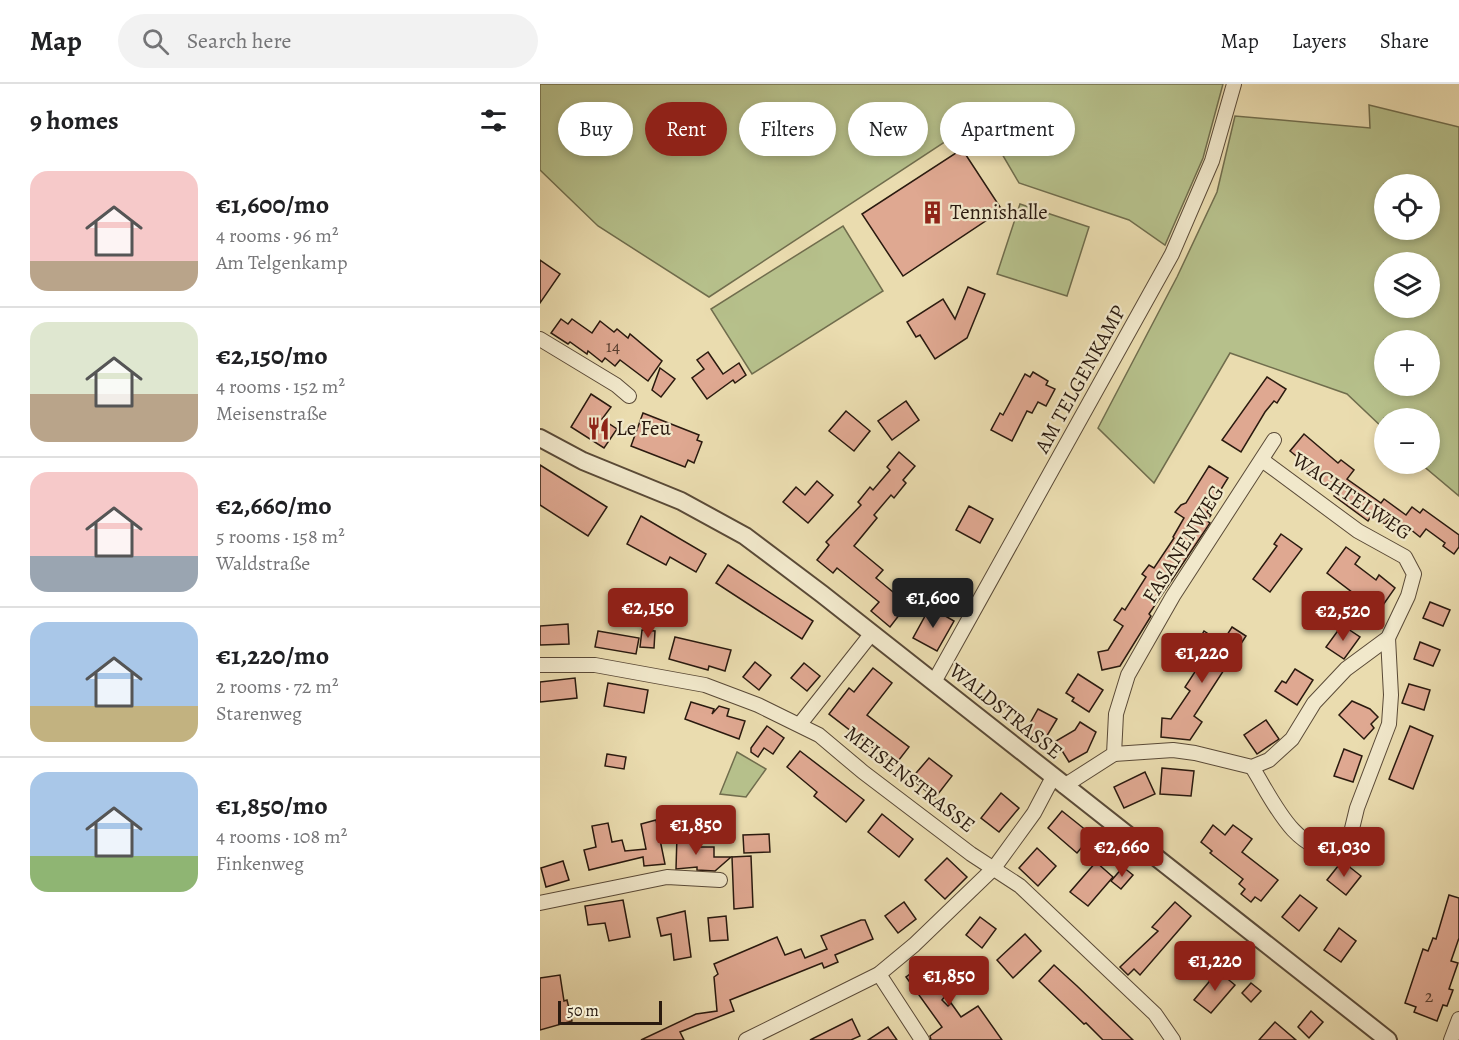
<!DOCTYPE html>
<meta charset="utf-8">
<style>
body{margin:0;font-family:Alegreya,serif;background:#f2f2f2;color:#202124;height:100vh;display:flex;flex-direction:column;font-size:22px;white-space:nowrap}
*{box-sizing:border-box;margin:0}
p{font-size:20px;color:#757577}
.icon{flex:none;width:33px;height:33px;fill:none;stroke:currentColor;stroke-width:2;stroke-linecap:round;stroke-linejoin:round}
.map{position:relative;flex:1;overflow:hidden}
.side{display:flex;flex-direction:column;background:#fff;width:540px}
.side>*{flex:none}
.banner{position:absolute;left:18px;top:18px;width:570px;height:54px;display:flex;gap:12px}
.tools{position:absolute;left:834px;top:90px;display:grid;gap:12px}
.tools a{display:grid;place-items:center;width:66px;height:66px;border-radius:50%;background:#fff;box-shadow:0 3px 9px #0003;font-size:30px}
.scale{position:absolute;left:18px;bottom:15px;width:104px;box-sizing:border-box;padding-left:6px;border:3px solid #2a1a0f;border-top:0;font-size:16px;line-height:21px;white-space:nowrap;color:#2a1a0f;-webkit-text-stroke:4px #f1e8cb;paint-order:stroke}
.price{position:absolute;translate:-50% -51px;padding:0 14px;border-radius:6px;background:#8f2418;color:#fff;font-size:20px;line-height:39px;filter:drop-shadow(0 2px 3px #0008)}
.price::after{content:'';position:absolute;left:50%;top:36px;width:18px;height:14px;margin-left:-9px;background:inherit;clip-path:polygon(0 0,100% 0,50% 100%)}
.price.current{background:#222;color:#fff}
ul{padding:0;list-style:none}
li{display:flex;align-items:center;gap:18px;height:150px;padding:0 30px}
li+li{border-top:2px solid #e0e0e0}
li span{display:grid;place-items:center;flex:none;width:168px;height:120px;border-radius:18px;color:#555}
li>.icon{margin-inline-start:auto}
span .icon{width:72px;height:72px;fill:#fffc;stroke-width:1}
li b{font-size:26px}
h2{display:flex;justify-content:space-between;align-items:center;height:72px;padding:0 30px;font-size:26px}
.chip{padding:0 21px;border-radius:27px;background:#fff;box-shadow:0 3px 9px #0003;font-size:21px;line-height:54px}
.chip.current{background:#8f2418;color:#fff}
header{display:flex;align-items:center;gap:36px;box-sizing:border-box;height:84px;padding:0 30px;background:#fff;border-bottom:2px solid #e0e0e0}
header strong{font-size:28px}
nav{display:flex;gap:33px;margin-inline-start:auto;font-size:21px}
.search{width:420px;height:54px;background:#f2f2f2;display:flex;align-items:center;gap:15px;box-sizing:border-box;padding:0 21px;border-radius:33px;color:#757577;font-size:22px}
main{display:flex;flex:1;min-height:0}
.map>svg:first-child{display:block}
</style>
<header>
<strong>Map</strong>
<div class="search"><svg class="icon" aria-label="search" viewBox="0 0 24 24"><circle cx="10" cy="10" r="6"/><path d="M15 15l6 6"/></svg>Search here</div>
<nav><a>Map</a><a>Layers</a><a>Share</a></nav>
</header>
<main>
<section class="side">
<h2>9 homes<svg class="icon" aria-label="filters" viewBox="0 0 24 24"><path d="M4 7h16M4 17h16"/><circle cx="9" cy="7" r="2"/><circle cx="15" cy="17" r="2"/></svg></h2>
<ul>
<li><span style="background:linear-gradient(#f6c9c9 75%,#b9a48a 0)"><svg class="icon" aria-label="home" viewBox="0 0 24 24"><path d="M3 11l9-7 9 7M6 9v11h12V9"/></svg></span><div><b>€1,600/mo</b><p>4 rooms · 96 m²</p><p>Am Telgenkamp</p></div></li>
<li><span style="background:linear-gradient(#dfe7d0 60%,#b9a48a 0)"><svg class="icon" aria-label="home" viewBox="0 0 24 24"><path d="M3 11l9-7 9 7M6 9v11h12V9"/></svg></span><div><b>€2,150/mo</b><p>4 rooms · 152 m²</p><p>Meisenstraße</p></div></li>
<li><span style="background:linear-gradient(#f6c9c9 70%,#9aa5b1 0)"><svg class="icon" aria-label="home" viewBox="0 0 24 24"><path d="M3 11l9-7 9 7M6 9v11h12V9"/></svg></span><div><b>€2,660/mo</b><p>5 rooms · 158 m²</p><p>Waldstraße</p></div></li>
<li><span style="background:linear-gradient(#a9c7e8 70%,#c2b280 0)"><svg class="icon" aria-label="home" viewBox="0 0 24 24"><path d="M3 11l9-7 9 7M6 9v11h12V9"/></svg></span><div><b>€1,220/mo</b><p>2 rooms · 72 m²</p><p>Starenweg</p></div></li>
<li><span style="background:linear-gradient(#a9c7e8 70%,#8fb573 0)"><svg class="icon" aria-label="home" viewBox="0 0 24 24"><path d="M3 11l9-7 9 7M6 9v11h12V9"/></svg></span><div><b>€1,850/mo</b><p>4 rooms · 108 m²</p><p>Finkenweg</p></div></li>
</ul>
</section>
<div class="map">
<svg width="919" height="956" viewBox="0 0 919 956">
<rect width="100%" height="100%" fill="#eadcaf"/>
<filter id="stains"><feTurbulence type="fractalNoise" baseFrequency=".00333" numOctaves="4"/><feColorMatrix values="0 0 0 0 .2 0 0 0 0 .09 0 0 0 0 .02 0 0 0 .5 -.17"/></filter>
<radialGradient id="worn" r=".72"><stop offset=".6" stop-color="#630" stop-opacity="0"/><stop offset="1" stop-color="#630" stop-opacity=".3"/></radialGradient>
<g fill="#b6c08b" stroke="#706d4d" stroke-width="1.5" fill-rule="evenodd">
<polygon points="0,0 683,0 663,74 625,161 589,136 479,99 441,34 169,213 58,142 0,86"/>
<path d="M829,21L919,43V412L881,380H890V334H844V345L807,310L690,269L614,399L558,344L637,193L677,108L695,32L830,44ZM844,100H890V146H844ZM844,178H890V224H844ZM890,256V302H844V256Z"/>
<polygon points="480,120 549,143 527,212 457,190"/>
<polygon points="303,142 343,207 212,290 171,225"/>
<polygon points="197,668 226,685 206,713 180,710"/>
</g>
<g fill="#dfa891" stroke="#2a1a0f" stroke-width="1.5">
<polygon points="422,65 462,126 363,192 322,130"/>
<polygon points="0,176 20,190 0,219"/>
<polygon points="428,203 445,210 427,254 395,275 380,251 376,253 367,238 403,215 415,235"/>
<polygon points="21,235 28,240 32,235 52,249 60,237 74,248 77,245 88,254 90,250 122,277 108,297 80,276 75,282 65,274 62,278 48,267 47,270 30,258 28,260 11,249"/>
<polygon points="168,268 183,290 199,279 206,291 195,299 193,296 167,315 152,294 164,285 157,276"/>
<polygon points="120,284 135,295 121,313 112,306"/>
<polygon points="493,288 508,297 506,301 515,305 506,322 498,318 492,329 487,327 472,357 451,346 460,329 463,331 485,290 490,293"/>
<polygon points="727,293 746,305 737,319 734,317 725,328 701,368 682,356"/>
<polygon points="51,310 71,323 62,335 77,345 64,364 31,343"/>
<polygon points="366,317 379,336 352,356 338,337"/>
<polygon points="306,327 330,347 314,367 289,347"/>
<polygon points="103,329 159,351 157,356 162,358 154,379 148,376 145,383 91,362"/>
<polygon points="764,350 798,379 801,376 814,386 807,395 841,419 844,415 866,431 872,423 880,429 883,425 919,451 919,463 914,470 903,462 905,459 886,445 880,453 870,445 869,448 850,434 845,440 832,431 828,437 794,412 797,409 758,379 761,376 750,367"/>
<polygon points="359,368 375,382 363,396 366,399 354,414 351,411 334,431 337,434 314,462 343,486 336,494 364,517 357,526 360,530 350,543 331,527 339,518 297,484 293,489 277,476 289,461 286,458 321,421 318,418 330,403 333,406 350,386 347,383"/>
<polygon points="0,381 67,423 48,452 0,421"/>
<polygon points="669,382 688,394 667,428 671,431 667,437 670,439 609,530 611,532 580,582 562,586 558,568 568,566 583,542 574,536 582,524 585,526 606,493 602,490 609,481 614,484 634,454 633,453 644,434 635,428 641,421 646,419"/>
<polygon points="277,397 293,411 268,439 243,418 256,403 265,411"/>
<polygon points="429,422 453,435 440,459 416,446"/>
<polygon points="101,432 166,470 156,488 130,473 126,481 87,460"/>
<polygon points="741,450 762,465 730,508 713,495 737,462 734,460"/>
<polygon points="806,463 820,473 815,480 836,496 839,491 855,504 834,534 813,518 817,512 787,489"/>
<polygon points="188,481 273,537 262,555 176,499"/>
<polygon points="890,518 910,526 903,542 883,534"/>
<polygon points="390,523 414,537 397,567 373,554"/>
<polygon points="28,540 29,560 0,561 0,542"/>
<polygon points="802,541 820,553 804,575 786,563"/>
<polygon points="692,543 706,552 654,632 662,638 650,656 621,653 622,634 631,635 650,607 645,603 666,571 655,563 664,547 682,559"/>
<polygon points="102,546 115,547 114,564 100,563"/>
<polygon points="58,547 99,554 96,570 55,563"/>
<polygon points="135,553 191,566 185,587 169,582 168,586 129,575"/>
<polygon points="880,558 900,566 893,582 874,575"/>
<polygon points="215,578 231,591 219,606 203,593"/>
<polygon points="264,579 280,592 267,607 251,594"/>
<polygon points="333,584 352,599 327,631 369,663 355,681 289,630 309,604 314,608"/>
<polygon points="755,585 773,596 757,621 735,607 742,597 746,599"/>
<polygon points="538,590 563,606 549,628 532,617 534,614 526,609"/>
<polygon points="35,594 37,614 0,618 0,598"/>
<polygon points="68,599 108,606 104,629 64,622"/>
<polygon points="869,600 890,606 884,626 862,619"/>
<polygon points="812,617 830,625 838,633 831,640 834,644 824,655 799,631"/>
<polygon points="151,618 174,625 172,630 179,622 189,625 187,632 205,637 199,655 145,635"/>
<polygon points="498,625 517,635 502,660 484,650"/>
<polygon points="726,636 739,655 717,670 704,651"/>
<polygon points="540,638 556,648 547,668 529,678 516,657 535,646"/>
<polygon points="227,642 244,654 233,670 224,664 218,673 211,668 211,664"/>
<polygon points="870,642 893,652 873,705 849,695"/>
<polygon points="804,665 822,672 813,698 794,692"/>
<polygon points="260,667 324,716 306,738 274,712 277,708 247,683"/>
<polygon points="67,670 86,673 84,685 65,682"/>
<polygon points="389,674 412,692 395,714 371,695"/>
<polygon points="622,684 654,687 651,712 620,710"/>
<polygon points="605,688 615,710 584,724 574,703"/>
<polygon points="461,709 479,724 459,748 441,734"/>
<polygon points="522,727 552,751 537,769 508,744"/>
<polygon points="342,730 373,755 359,773 328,748"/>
<polygon points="116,736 125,780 104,782 103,773 49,786 44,766 56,763 52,742 68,739 72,758 82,756 85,767 106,765 101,740"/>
<polygon points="673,741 685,751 693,741 712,755 702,768 738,796 721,817 715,813 711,818 701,810 705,805 699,800 703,795 670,769 672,767 661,758"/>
<polygon points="149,750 149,757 157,757 157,763 174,763 174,773 191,773 175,787 157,786 157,783 136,785 137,751"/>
<polygon points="229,750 230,768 204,769 203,751"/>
<polygon points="497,764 516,782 498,802 479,784"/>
<polygon points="211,772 213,823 194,825 192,773"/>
<polygon points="407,774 427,793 405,815 385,796"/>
<polygon points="23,777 29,796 6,803 1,784"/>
<polygon points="802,777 821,792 806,811 787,796"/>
<polygon points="556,778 573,793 548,822 530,808"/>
<polygon points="583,783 593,791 581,805 571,797"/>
<polygon points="760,811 777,824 759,847 742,833"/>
<polygon points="909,811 919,814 919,854 911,877 918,879 909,905 913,906 907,922 903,921 897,937 874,928 876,923 865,919 883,865 888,867 893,854 896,855"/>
<polygon points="83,816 90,853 69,857 65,839 48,841 45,822"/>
<polygon points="364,818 376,835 358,849 345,832"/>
<polygon points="635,818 651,832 600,891 594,885 588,891 580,883 618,847 612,843"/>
<polygon points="145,827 151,873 134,876 131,850 121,852 117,834"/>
<polygon points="186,832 188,856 170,857 168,834"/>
<polygon points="440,833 456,845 442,864 426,851"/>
<polygon points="321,836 325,836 333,855 295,871 298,878 284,884 282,879 190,916 194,927 140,948 144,956 101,956 156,930 177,927 174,893 178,890 174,880 237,853 245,871 261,865 265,874 287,865 281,852"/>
<polygon points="799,844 816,857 801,878 784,866"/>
<polygon points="485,850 501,867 473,894 457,876"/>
<polygon points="402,877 417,897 402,916 408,922 411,919 421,933 438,922 462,956 391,956 390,952 402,943 366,893 383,881 388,888"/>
<polygon points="514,881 537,902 593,956 563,956 546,939 544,940 499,897"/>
<polygon points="678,887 695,901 671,929 654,916"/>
<polygon points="20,891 24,917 27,916 32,937 0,946 0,894"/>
<polygon points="711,899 721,907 711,918 702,909"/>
<polygon points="771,927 783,938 769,954 758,943"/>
<polygon points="312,935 320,952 311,956 270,956"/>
<polygon points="735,938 756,956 719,956"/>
<polygon points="348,943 357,956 328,956"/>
</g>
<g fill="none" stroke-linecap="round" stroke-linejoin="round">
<defs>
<g id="minor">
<polyline points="0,255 76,301 89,312"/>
<polyline points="0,581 55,581 165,601 218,621 279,651 323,688 431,770 480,802 615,930 633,956"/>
<polyline points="394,598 632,170 672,77 694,0"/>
<polyline points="260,640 332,549"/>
<polyline points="574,670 633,666 655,669 712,683 729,676 752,655 774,619 806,585 848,554 868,512 874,490 865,473 818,447 722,376"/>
<path d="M712,683C733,716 753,767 797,767L809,757L817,724L849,640L851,611L848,554"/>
<polyline points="524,702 574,670 576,630 588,591 633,512 734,356"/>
<polyline points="0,819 127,793 180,796"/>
<polyline points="339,890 382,956"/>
<polyline points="206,956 339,890 374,861 454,784 494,729 513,693"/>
<polyline points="911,956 919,935"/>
</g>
<polyline id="tertiary" points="0,354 43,377 141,417 205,452 282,510 848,956"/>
</defs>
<use href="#minor" stroke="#5a4a37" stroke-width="16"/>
<use href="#tertiary" stroke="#5a4a37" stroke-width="20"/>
<use href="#minor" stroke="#f1e8cb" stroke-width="14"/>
<use href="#tertiary" stroke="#f1e8cb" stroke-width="16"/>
</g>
<defs>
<symbol id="building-bare" viewBox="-9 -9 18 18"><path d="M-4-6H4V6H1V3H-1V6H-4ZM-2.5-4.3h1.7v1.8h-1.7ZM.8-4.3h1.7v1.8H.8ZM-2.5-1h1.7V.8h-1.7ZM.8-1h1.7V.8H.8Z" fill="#8f2418" stroke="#f1e8cb" stroke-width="2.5" paint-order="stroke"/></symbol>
<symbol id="restaurant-bare" viewBox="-9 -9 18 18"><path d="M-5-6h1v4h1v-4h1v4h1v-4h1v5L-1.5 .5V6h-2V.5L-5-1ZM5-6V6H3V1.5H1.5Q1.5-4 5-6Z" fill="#8f2418" stroke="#f1e8cb" stroke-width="2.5" paint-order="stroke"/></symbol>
</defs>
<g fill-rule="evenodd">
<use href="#building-bare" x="376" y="112" width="33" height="33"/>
<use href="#restaurant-bare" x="42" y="328" width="33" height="33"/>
</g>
<g text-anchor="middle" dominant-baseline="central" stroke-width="4.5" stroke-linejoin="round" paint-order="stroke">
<g font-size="18" fill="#573e30">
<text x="73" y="262">14</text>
<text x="889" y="912">2</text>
</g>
<g font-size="21" fill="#2a1a0f" stroke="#f1e8cb" text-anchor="start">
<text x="410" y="128">Tennishalle</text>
<text x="76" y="344">Le Feu</text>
</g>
<g font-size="21" fill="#2a1a0f" stroke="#f1e8cb">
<text transform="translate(540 295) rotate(-61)">AM TELGENKAMP</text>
<text transform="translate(812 412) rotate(34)">WACHTELWEG</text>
<text transform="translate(643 460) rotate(-58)">FASANENWEG</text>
<text transform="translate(466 627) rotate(39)">WALDSTRASSE</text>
<text transform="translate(370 695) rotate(38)">MEISENSTRASSE</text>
</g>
</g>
<rect width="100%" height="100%" filter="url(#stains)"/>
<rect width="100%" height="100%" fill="url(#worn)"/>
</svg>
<div class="tools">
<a><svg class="icon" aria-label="locate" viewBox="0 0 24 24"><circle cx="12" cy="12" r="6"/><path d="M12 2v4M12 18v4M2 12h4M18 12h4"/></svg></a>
<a><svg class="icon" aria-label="layers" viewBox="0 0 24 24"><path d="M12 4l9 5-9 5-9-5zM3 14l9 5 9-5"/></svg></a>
<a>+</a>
<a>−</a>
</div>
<div class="scale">50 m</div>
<b class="price current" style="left:393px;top:545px">€1,600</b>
<b class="price" style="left:108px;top:555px">€2,150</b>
<b class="price" style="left:803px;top:558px">€2,520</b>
<b class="price" style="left:662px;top:600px">€1,220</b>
<b class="price" style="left:156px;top:772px">€1,850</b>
<b class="price" style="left:582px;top:794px">€2,660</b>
<b class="price" style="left:804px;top:794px">€1,030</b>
<b class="price" style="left:675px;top:908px">€1,220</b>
<b class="price" style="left:409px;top:923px">€1,850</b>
<div class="banner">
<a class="chip">Buy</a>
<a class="chip current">Rent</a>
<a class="chip">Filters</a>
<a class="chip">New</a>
<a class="chip">Apartment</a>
</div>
</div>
</main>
